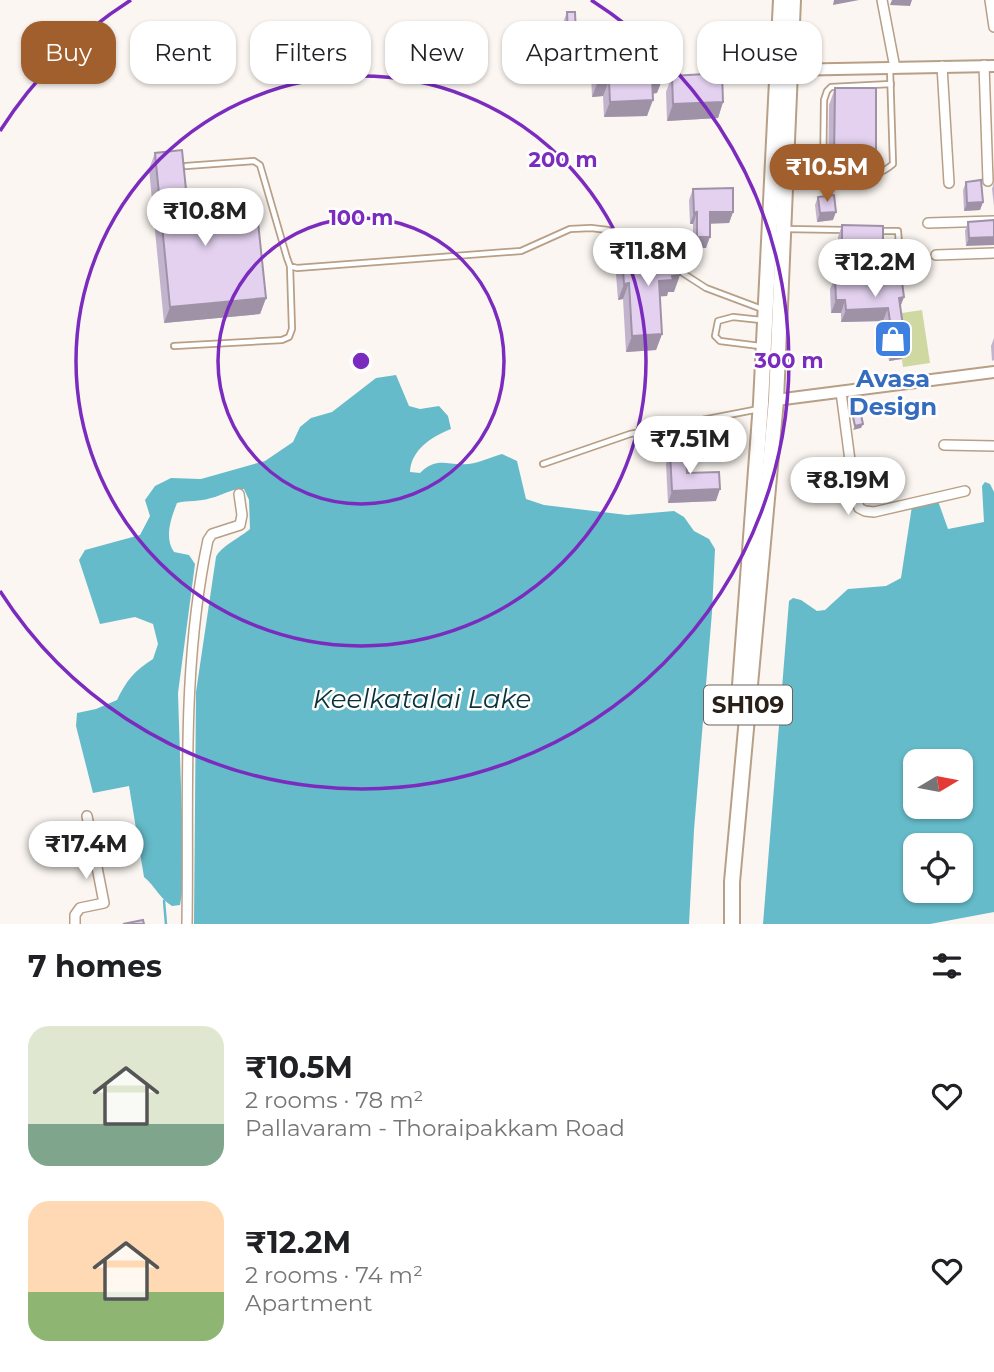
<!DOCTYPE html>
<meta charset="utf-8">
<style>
body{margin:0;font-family:Montserrat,sans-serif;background:#f2f2f2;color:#202124;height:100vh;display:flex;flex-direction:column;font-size:26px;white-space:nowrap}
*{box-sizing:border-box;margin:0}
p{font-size:23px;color:#757577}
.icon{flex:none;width:38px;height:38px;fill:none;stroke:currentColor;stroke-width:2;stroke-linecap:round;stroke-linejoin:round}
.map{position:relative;height:924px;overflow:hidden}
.drawer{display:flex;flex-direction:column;background:#fff;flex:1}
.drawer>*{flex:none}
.guide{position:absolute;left:21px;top:21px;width:952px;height:63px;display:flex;gap:14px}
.needle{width:46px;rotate:80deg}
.tools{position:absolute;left:903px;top:749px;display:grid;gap:14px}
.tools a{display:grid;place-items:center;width:70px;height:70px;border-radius:14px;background:#fff;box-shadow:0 2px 5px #0004;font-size:35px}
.price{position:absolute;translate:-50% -60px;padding:0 16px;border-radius:24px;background:#fff;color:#222;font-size:23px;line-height:46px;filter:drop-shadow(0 2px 4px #0008)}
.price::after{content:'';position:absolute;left:50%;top:42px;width:21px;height:16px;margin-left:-10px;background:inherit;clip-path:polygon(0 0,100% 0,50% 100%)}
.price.on{background:#a15f2d;color:#fff}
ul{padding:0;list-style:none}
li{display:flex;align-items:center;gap:21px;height:175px;padding:0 28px}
li span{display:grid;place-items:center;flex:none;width:196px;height:140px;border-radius:21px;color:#555}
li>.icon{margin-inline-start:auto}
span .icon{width:84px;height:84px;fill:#fffc;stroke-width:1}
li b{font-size:30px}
h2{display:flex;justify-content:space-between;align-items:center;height:84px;padding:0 28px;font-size:30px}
.pill{padding:0 24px;border-radius:21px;background:#fff;box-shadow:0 2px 5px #0004;font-size:24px;line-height:63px}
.pill.on{background:#a15f2d;color:#fff}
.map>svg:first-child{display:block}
</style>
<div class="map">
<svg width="994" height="924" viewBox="0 0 994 924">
<rect width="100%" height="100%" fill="#fbf6f1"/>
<polygon fill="#ced8a0" points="922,310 930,363 903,367 895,314"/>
<g fill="#65bbc9" fill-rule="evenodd">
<path d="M396,375L409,406L420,409L439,406L448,416L451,429C431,437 411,450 410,472L420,473C438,456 446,466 468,464C479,463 491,457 502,454L517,461L526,499L544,505L627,515L674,511L684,517L694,531L709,539L715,549L712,612L694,830L689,924H194L196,692L216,557C220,547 241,537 250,529L249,500L244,489C232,488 223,495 211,498C200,502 188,500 177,503C171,518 164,538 174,552L189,555L195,564L178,693L184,880L180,905L172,906C160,899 155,886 144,877L129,786L93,793L76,726L77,713L96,709L117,700C126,681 135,670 153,659L158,644L153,624L135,617L100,624L79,560L85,550L140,535L150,516L145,500L155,486L171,478L201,479L265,461L293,442L300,427L311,418L332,412L376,378Z"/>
<path d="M985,482L990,484L994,492V912L930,924H763L789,601L793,598L801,600L817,611L825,610L848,589L886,586L901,578L912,506L938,501L948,529L984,522L982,486ZM915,761H961V807H915ZM915,845H961V891H915Z"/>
</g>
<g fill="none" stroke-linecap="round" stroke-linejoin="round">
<polyline stroke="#65bbc9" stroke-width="2.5" points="164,901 166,924"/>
<defs>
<g id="service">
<path d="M773,69L762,67L742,57C729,31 758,29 776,26"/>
<polyline points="186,166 254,161 260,165 287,258 290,266 297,268 521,251 570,229 591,228 608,230 649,253"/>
<path d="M788,178C821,179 867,187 893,164L890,69"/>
<polyline points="823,179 824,100 827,91 831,87 891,84"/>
<polyline points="785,229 846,230"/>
<polyline points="879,231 898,231 902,281"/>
<polyline points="675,268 706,288 762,309"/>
<polyline points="174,346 282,340 289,337 292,329 290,266"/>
<polyline points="760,346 720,341 715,336 718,321 733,317 761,320"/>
<polyline points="543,464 630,434 759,409"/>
</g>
<g id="minor">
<polyline points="882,0 895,68"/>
<polyline points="990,0 994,27"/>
<polyline points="984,65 988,181"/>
<polyline points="942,66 949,183"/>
<polyline points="928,223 994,221"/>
<polyline points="936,255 994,253"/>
<polyline points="841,392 851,468 859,508 865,511 874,512 965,491"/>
<polyline points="944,445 994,446"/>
<polyline points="75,924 75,915 80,908 104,903 87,816"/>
<path d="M187,924C189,796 181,666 208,540L212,534L240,525L242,515L239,494"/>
</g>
<g id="tertiary">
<polyline points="784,70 994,66"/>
<polyline points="776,400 994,372"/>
</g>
<g id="primary">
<polyline points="739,699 761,403 781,0"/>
<polyline points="732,924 732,882 776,400 793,0"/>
</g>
</defs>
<use href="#service" stroke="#b89f87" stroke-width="8"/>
<use href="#minor" stroke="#b89f87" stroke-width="12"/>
<use href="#tertiary" stroke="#b89f87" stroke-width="14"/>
<use href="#primary" stroke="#b89f87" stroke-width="18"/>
<use href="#service" stroke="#fff" stroke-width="4.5"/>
<use href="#minor" stroke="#fff" stroke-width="9"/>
<use href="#tertiary" stroke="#fff" stroke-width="10"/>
<use href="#primary" stroke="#fff" stroke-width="14"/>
</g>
<g fill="#c3b4ce">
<polygon points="567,12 573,44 565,45 564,20"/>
<polygon points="715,24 739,42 734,54 710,54 711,36"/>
<polygon points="596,40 657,93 653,94 647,116 604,117 603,96 592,97 590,55"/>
<polygon points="672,76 723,102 718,118 667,121 666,92"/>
<polygon points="835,88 870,171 838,172 838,175 828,175 829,105"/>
<polygon points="155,153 190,229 266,298 260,314 164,323 149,169"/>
<polygon points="966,182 983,202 980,210 964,211 963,190"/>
<polygon points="994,182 994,206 992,189"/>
<polygon points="693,189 733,212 729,223 710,223 706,248 693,248 693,224 690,224 689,200"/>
<polygon points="818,197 833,220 817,222 815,205"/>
<polygon points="991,221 966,246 965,231 968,222"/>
<polygon points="842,225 883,252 878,264 837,263 838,237"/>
<polygon points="646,251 674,292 668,292 667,296 660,296 662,334 656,350 626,352 623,299 618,300 616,274 622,257 644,256"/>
<polygon points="835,277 904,297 900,307 906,347 902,359 889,361 883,321 841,322 841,313 831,313 830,289"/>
<polygon points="994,338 994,360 992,361 991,346"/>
<polygon points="670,452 687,473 716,501 668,503 666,464"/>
</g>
<g fill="#9f92a7">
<polygon points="834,0 859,0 833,5"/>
<polygon points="892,0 912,0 910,6 890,5"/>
<polygon points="568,36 576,36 573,44 565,45"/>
<polygon points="715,41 739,42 734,54 710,54"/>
<polygon points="652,78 663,78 657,93 646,94"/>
<polygon points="598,81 609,81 603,96 592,97"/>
<polygon points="653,100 647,116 604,117 610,102"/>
<polygon points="723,102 718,118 667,121 673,104"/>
<polygon points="876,155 870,171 838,172 838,175 828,175 834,159 843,156"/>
<polygon points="983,202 980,210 964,211 967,203"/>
<polygon points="697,212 693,224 690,224 694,213"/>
<polygon points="710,212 733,212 729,223 706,224"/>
<polygon points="836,212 833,220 817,222 820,213"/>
<polygon points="697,237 710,237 706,248 693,248"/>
<polygon points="994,237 994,245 966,246 969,238"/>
<polygon points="842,251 883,252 878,264 837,263"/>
<polygon points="680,275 674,292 668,292 667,296 653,297 659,281 672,276"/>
<polygon points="629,283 623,299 618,300 624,284"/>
<polygon points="904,297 899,310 899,298"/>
<polygon points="266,298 260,314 164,323 170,307"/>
<polygon points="836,300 845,300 841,313 831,313"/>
<polygon points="888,308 883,321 841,322 846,310"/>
<polygon points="662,334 656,350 626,352 632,336"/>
<polygon points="906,347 902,359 889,361 894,348"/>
<polygon points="863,424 861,428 853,430 855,426"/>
<polygon points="720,489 716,501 668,503 672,491"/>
</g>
<g fill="#e3d1ef" stroke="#9f92a7" stroke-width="2">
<polygon points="567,12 575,12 576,36 568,36"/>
<polygon points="715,24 739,24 739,42 715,41"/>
<polygon points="660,36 663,78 652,78 653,100 610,102 609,81 598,81 596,40"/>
<polygon points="722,73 723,102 673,104 672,76"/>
<polygon points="835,88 876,88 876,155 843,156 843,159 834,159"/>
<polygon points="182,150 190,229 258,222 266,298 170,307 155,153"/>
<polygon points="981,180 983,202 967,203 966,182"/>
<polygon points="733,188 733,212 710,212 710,237 697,237 697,212 694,213 693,189"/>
<polygon points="834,195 836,212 820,213 818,197"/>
<polygon points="994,220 994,237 969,238 968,222"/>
<polygon points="842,225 883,226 883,252 842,251"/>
<polygon points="666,249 671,252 671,256 678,256 680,275 672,276 673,280 659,281 662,334 632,336 629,283 624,284 622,257 646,255 646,251"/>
<polygon points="901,275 904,297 899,298 906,347 894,348 888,308 846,310 845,300 836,300 835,277"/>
<polygon points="861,415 863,424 855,426 853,417"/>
<polygon points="686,451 687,473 719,472 720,489 672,491 670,452"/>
<polygon points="143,920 144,924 123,924"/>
</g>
<g fill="none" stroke="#7b2cbf" stroke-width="3.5">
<circle cx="361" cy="361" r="143"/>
<circle cx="361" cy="361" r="285"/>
<path d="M0 131A428 428 0 0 1 131 0M591 0A428 428 0 1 1 0 591"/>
</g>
<defs>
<symbol id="shop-square" viewBox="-11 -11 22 22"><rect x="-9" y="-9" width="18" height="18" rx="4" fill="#3f7fe0" stroke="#fff"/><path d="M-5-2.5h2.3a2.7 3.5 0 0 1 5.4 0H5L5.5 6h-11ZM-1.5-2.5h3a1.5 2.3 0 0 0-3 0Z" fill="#fff"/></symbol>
</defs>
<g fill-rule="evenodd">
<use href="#shop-square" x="871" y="317" width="44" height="44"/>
</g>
<g text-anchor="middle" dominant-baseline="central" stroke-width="5" stroke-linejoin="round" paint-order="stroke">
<rect fill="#fff" stroke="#6a635d" stroke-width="2" x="704" y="685.5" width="88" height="39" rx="5"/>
<g font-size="23" font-weight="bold" fill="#2a2017">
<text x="748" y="705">SH109</text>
</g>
<g font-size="24" font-weight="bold" fill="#366cbe" stroke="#fff">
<text x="893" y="378">Avasa<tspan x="893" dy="28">Design</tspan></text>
</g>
<g font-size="26" font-style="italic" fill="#08333a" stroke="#fff">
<text x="422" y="699">Keelkatalai Lake</text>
</g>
</g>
<circle cx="361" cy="361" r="10" fill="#7b2cbf" stroke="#fff" stroke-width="3.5"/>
<g font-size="21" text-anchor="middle" font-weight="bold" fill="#7b2cbf" stroke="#fff" stroke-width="5" stroke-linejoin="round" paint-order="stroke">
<text x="563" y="167">200 m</text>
<text x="361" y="225">100 m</text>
<text x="789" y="368">300 m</text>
</g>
</svg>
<div class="tools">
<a><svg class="needle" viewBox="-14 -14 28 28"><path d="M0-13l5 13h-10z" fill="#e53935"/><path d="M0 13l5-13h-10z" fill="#757577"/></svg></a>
<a><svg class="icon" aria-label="locate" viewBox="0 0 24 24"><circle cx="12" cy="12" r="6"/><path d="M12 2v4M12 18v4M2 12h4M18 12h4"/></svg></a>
</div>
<b class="price on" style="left:827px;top:204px">₹10.5M</b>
<b class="price" style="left:205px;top:248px">₹10.8M</b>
<b class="price" style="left:648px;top:288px">₹11.8M</b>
<b class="price" style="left:875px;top:299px">₹12.2M</b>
<b class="price" style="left:690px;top:476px">₹7.51M</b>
<b class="price" style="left:848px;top:517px">₹8.19M</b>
<b class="price" style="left:86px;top:881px">₹17.4M</b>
<div class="guide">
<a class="pill on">Buy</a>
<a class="pill">Rent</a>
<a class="pill">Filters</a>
<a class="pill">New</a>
<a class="pill">Apartment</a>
<a class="pill">House</a>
</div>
</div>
<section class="drawer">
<h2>7 homes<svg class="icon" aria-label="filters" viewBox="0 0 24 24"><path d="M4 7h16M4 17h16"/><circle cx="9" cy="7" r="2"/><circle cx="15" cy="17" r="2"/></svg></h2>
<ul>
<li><span style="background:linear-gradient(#dfe7d0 70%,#7fa58c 0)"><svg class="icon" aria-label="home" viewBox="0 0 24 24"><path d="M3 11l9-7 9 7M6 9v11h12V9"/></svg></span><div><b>₹10.5M</b><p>2 rooms · 78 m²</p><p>Pallavaram - Thoraipakkam Road</p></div><svg class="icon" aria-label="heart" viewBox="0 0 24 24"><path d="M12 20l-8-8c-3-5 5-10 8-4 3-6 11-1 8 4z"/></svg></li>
<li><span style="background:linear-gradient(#ffd9b3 65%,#8fb573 0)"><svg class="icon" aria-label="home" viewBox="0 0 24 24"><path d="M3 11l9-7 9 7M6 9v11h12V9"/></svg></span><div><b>₹12.2M</b><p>2 rooms · 74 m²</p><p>Apartment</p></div><svg class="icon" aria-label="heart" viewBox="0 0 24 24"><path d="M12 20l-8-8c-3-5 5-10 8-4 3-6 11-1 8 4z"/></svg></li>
</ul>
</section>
